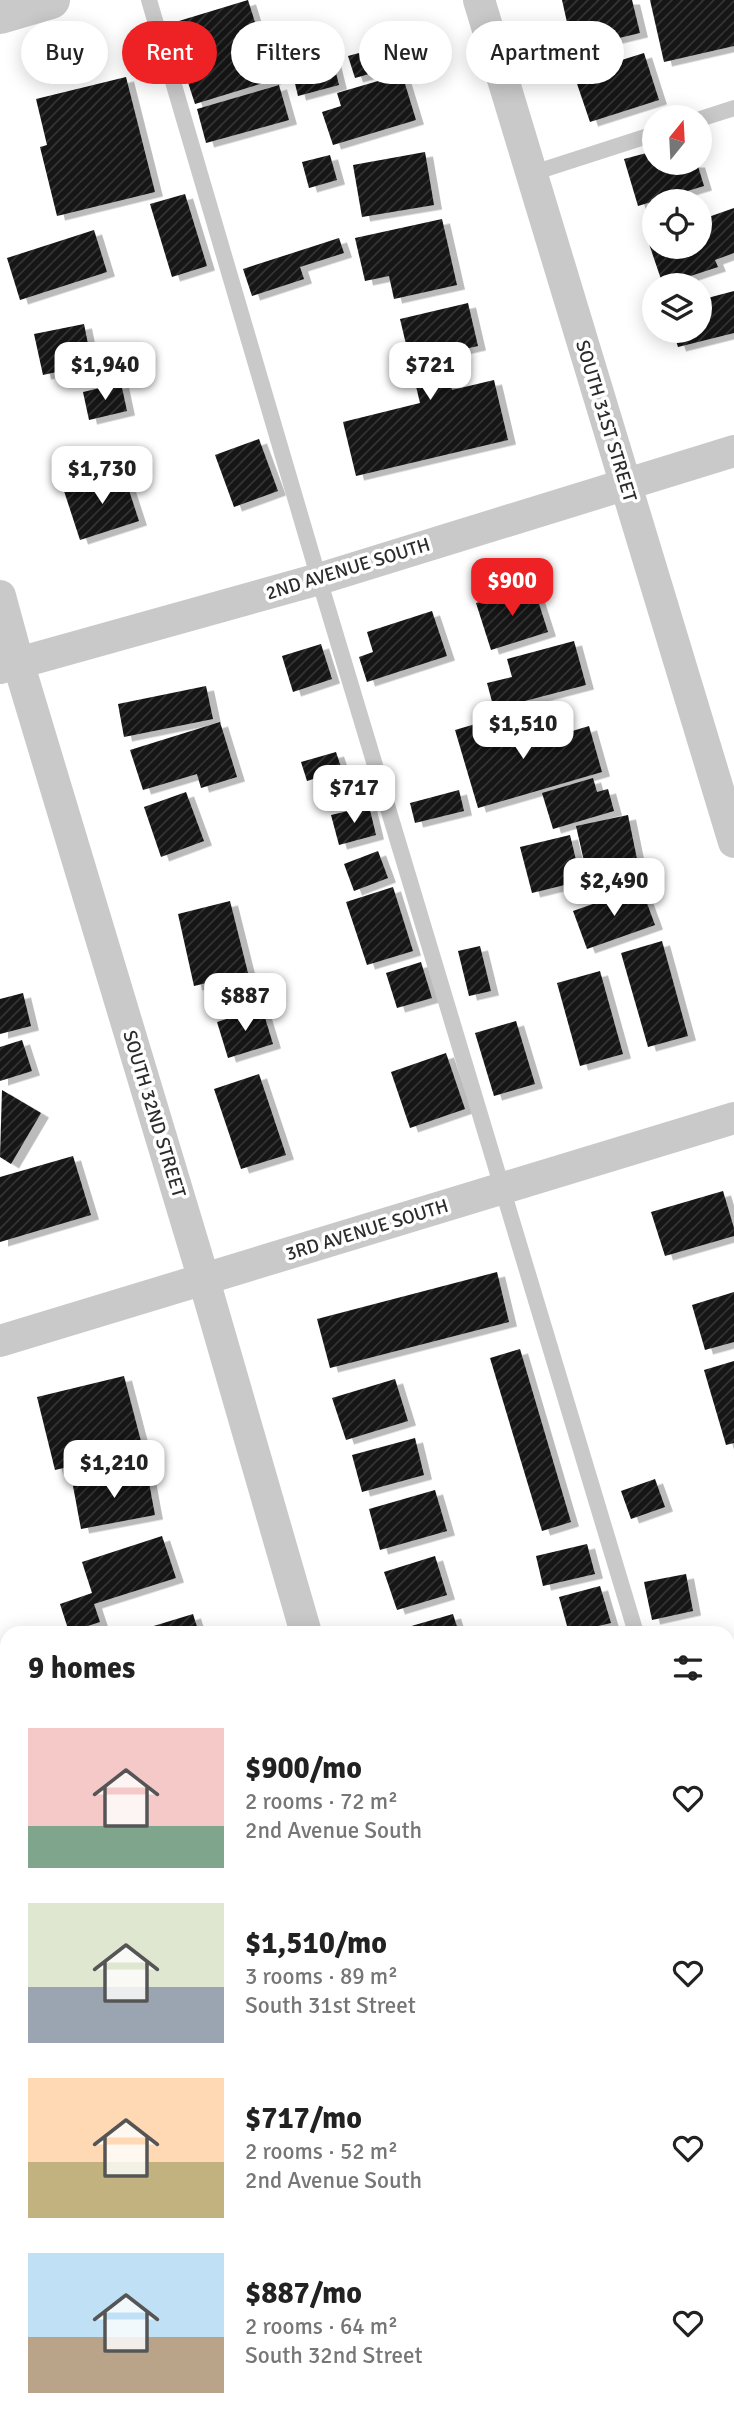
<!DOCTYPE html>
<meta charset="utf-8">
<style>
body{margin:0;font-family:Signika,sans-serif;background:#f2f2f2;color:#222;height:100vh;display:flex;flex-direction:column;font-size:26px;white-space:nowrap}
*{box-sizing:border-box;margin:0}
p{font-size:23px;color:#767676}
.icon{flex:none;width:38px;height:38px;fill:none;stroke:currentColor;stroke-width:2;stroke-linecap:round;stroke-linejoin:round}
.map{position:relative;flex:1;overflow:hidden}
.details{position:absolute;left:0px;top:1626px;width:735px;height:800px;display:flex;flex-direction:column;background:#fff;border-radius:21px 21px 0 0;box-shadow:0 4px 18px #0003}
.details>*{flex:none}
.hud{position:absolute;left:21px;top:21px;width:693px;height:63px;display:flex;gap:14px}
.needle{width:46px;rotate:18deg}
.fabs{position:absolute;left:642px;top:105px;display:grid;gap:14px}
.fabs a{display:grid;place-items:center;width:70px;height:70px;border-radius:50%;background:#fff;box-shadow:0 4px 18px #0003;font-size:35px}
.price{position:absolute;translate:-50% -60px;padding:0 16px;border-radius:14px;background:#fff;color:#222;font-size:23px;line-height:46px;filter:drop-shadow(0 2px 4px #0008)}
.price::after{content:'';position:absolute;left:50%;top:42px;width:21px;height:16px;margin-left:-10px;background:inherit;clip-path:polygon(0 0,100% 0,50% 100%)}
.price.on{background:#ee2225;color:#fff}
ul{padding:0;list-style:none}
li{display:flex;align-items:center;gap:21px;height:175px;padding:0 28px}
li span{display:grid;place-items:center;flex:none;width:196px;height:140px;border-radius:0px;color:#555}
li>.icon{margin-inline-start:auto}
span .icon{width:84px;height:84px;fill:#fffc;stroke-width:1}
li b{font-size:30px}
h2{display:flex;justify-content:space-between;align-items:center;height:84px;padding:0 28px;font-size:30px}
.pill{padding:0 24px;border-radius:32px;background:#fff;box-shadow:0 4px 18px #0003;font-size:24px;line-height:63px}
.pill.on{background:#ee2225;color:#fff}
.map>svg:first-child{display:block}
</style>
<div class="map">
<svg width="734" height="2425" viewBox="0 0 734 2425">
<defs>
<pattern id="building-hatch" width="6" height="6" patternUnits="userSpaceOnUse" patternTransform="scale(1.75)"><rect width="6" height="6" fill="#131313"/><path d="M-1 1l2-2M0 6l6-6M5 7l2-2" fill="none" stroke="#363636"/></pattern>
<filter id="shadow"><feDropShadow dx="8" dy="4.5" stdDeviation="0" flood-color="#0004"/></filter>
</defs>
<rect width="100%" height="100%" fill="#fff"/>
<g fill="url(#building-hatch)" filter="url(#shadow)">
<polygon points="248,0 273,80 195,104 169,24"/>
<polygon points="562,0 632,0 640,33 573,49"/>
<polygon points="650,0 734,0 734,46 664,62"/>
<polygon points="392,44 398,66 355,78 348,56"/>
<polygon points="644,53 659,100 590,122 574,75"/>
<polygon points="333,61 339,85 298,96 292,71"/>
<polygon points="402,74 416,120 333,145 322,112 341,106 337,93"/>
<polygon points="126,77 155,192 57,216 40,147 47,145 36,99"/>
<polygon points="279,85 289,120 206,143 197,109"/>
<polygon points="654,151 654,163 697,163 704,186 638,206 624,159"/>
<polygon points="425,152 434,205 362,217 353,165"/>
<polygon points="330,155 337,180 309,188 302,162"/>
<polygon points="185,194 207,266 172,277 150,204"/>
<polygon points="734,208 734,253 715,260 718,267 663,285 647,238 654,235 654,247 700,247 700,220"/>
<polygon points="442,219 457,285 394,299 389,276 365,281 355,238"/>
<polygon points="94,230 107,272 20,300 7,258"/>
<polygon points="339,238 344,253 300,267 304,279 252,296 243,269"/>
<polygon points="734,291 734,333 678,347 673,331 700,331 700,300"/>
<polygon points="468,303 478,346 443,354 452,390 494,380 508,440 356,476 343,422 420,403 400,319"/>
<polygon points="84,324 92,364 43,375 34,334"/>
<polygon points="121,383 127,411 89,420 83,392"/>
<polygon points="259,439 278,491 234,507 215,455"/>
<polygon points="123,472 139,521 80,540 64,491"/>
<polygon points="533,585 548,632 491,650 476,603"/>
<polygon points="432,611 447,656 367,682 359,657 373,652 367,632"/>
<polygon points="574,641 586,685 494,709 487,683 512,677 507,659"/>
<polygon points="321,644 332,679 293,692 282,656"/>
<polygon points="206,686 213,719 124,737 118,704"/>
<polygon points="506,715 516,748 589,726 602,772 478,808 455,730"/>
<polygon points="220,722 237,777 201,788 197,774 143,790 130,750"/>
<polygon points="336,752 342,770 307,781 301,762"/>
<polygon points="593,778 597,792 608,789 614,811 553,829 542,793"/>
<polygon points="459,790 464,811 415,823 410,803"/>
<polygon points="186,792 204,841 161,857 144,807"/>
<polygon points="369,806 376,835 339,845 331,815"/>
<polygon points="628,815 637,859 586,870 576,826"/>
<polygon points="570,835 581,881 532,893 520,847"/>
<polygon points="378,851 388,878 354,891 344,864"/>
<polygon points="393,887 413,951 367,965 346,902"/>
<polygon points="641,887 655,925 587,949 573,911"/>
<polygon points="230,901 248,973 194,986 178,914"/>
<polygon points="662,941 688,1036 648,1047 621,953"/>
<polygon points="480,946 491,991 469,996 458,951"/>
<polygon points="421,962 432,998 397,1008 386,973"/>
<polygon points="600,971 623,1054 580,1066 557,983"/>
<polygon points="23,993 31,1026 0,1034 0,999"/>
<polygon points="262,1008 273,1044 228,1058 217,1022"/>
<polygon points="516,1021 535,1084 494,1096 475,1033"/>
<polygon points="22,1040 32,1071 0,1081 0,1047"/>
<polygon points="446,1053 465,1109 410,1128 391,1072"/>
<polygon points="259,1074 286,1155 241,1169 214,1089"/>
<polygon points="2,1090 41,1113 11,1164 0,1157"/>
<polygon points="73,1156 91,1215 0,1242 0,1177"/>
<polygon points="723,1191 734,1228 734,1236 665,1256 651,1212"/>
<polygon points="497,1272 509,1322 330,1368 317,1319"/>
<polygon points="734,1292 734,1342 705,1350 692,1305"/>
<polygon points="520,1349 571,1522 542,1531 490,1358"/>
<polygon points="734,1361 734,1443 726,1445 704,1370"/>
<polygon points="124,1376 143,1449 55,1470 37,1397"/>
<polygon points="395,1379 408,1421 346,1440 332,1398"/>
<polygon points="415,1438 424,1475 362,1492 352,1455"/>
<polygon points="147,1472 155,1515 81,1529 73,1486"/>
<polygon points="655,1479 665,1507 631,1519 621,1491"/>
<polygon points="435,1490 447,1531 380,1550 369,1509"/>
<polygon points="162,1536 176,1578 94,1604 100,1622 69,1632 60,1604 92,1593 82,1562"/>
<polygon points="587,1544 595,1574 543,1586 536,1556"/>
<polygon points="435,1556 447,1595 397,1610 384,1572"/>
<polygon points="686,1574 693,1611 652,1620 644,1582"/>
<polygon points="600,1586 611,1623 569,1633 559,1597"/>
<polygon points="193,1614 199,1633 134,1633 134,1632"/>
<polygon points="453,1614 459,1633 402,1633 401,1629"/>
<polygon points="7,2075 7,2119 0,2120 0,2077"/>
<polygon points="7,2169 7,2217 0,2219 0,2170"/>
<polygon points="7,2291 7,2335 0,2336 0,2293"/>
<polygon points="7,2379 7,2418 69,2419 52,2425 0,2425 0,2382"/>
<polygon points="116,2418 118,2425 96,2425 96,2424"/>
<polygon points="400,2418 435,2418 437,2425 380,2425"/>
</g>
<g fill="none" stroke-linecap="round" stroke-linejoin="round">
<g stroke="#c9c9c9" stroke-width="16">
<polyline points="149,0 319,579 636,1633"/>
<polyline points="700,119 734,108"/>
<polyline points="530,174 654,134"/>
<polyline points="0,1729 7,1753"/>
<polyline points="728,1942 734,1962"/>
<polyline points="209,2418 212,2425"/>
</g>
<g stroke="#c9c9c9" stroke-width="32">
<polyline points="479,0 734,842"/>
<polyline points="0,596 18,662 204,1280 306,1633"/>
<polyline points="0,668 319,579 734,451"/>
<polyline points="0,1341 734,1118"/>
<polyline points="543,2418 545,2425"/>
</g>
<g stroke="#c9c9c9" stroke-width="38">
<polyline points="0,15 51,0"/>
<polyline points="728,1780 734,1778"/>
<polyline points="0,1995 7,1993"/>
</g>
</g>
<g text-anchor="middle" dominant-baseline="central" stroke-width="7" stroke-linejoin="round" paint-order="stroke">
<g font-size="19" fill="#2c2c2c" stroke="#fff">
<text transform="translate(606 421) rotate(73)">SOUTH 31ST STREET</text>
<text transform="translate(348 569) rotate(-17)">2ND AVENUE SOUTH</text>
<text transform="translate(154 1114) rotate(73)">SOUTH 32ND STREET</text>
<text transform="translate(367 1230) rotate(-17)">3RD AVENUE SOUTH</text>
</g>
</g>
</svg>
<div class="fabs">
<a><svg class="needle" viewBox="-14 -14 28 28"><path d="M0-13l5 13h-10z" fill="#e53935"/><path d="M0 13l5-13h-10z" fill="#767676"/></svg></a>
<a><svg class="icon" aria-label="locate" viewBox="0 0 24 24"><circle cx="12" cy="12" r="6"/><path d="M12 2v4M12 18v4M2 12h4M18 12h4"/></svg></a>
<a><svg class="icon" aria-label="layers" viewBox="0 0 24 24"><path d="M12 4l9 5-9 5-9-5zM3 14l9 5 9-5"/></svg></a>
</div>
<b class="price" style="left:105px;top:402px">$1,940</b>
<b class="price" style="left:430px;top:402px">$721</b>
<b class="price" style="left:102px;top:506px">$1,730</b>
<b class="price on" style="left:512px;top:618px">$900</b>
<b class="price" style="left:523px;top:761px">$1,510</b>
<b class="price" style="left:354px;top:825px">$717</b>
<b class="price" style="left:614px;top:918px">$2,490</b>
<b class="price" style="left:245px;top:1033px">$887</b>
<b class="price" style="left:114px;top:1500px">$1,210</b>
<div class="hud">
<a class="pill">Buy</a>
<a class="pill on">Rent</a>
<a class="pill">Filters</a>
<a class="pill">New</a>
<a class="pill">Apartment</a>
</div>
<section class="details">
<h2>9 homes<svg class="icon" aria-label="filters" viewBox="0 0 24 24"><path d="M4 7h16M4 17h16"/><circle cx="9" cy="7" r="2"/><circle cx="15" cy="17" r="2"/></svg></h2>
<ul>
<li><span style="background:linear-gradient(#f6c9c9 70%,#7fa58c 0)"><svg class="icon" aria-label="home" viewBox="0 0 24 24"><path d="M3 11l9-7 9 7M6 9v11h12V9"/></svg></span><div><b>$900/mo</b><p>2 rooms · 72 m²</p><p>2nd Avenue South</p></div><svg class="icon" aria-label="heart" viewBox="0 0 24 24"><path d="M12 20l-8-8c-3-5 5-10 8-4 3-6 11-1 8 4z"/></svg></li>
<li><span style="background:linear-gradient(#dfe7d0 60%,#9aa5b1 0)"><svg class="icon" aria-label="home" viewBox="0 0 24 24"><path d="M3 11l9-7 9 7M6 9v11h12V9"/></svg></span><div><b>$1,510/mo</b><p>3 rooms · 89 m²</p><p>South 31st Street</p></div><svg class="icon" aria-label="heart" viewBox="0 0 24 24"><path d="M12 20l-8-8c-3-5 5-10 8-4 3-6 11-1 8 4z"/></svg></li>
<li><span style="background:linear-gradient(#ffd9b3 60%,#c2b280 0)"><svg class="icon" aria-label="home" viewBox="0 0 24 24"><path d="M3 11l9-7 9 7M6 9v11h12V9"/></svg></span><div><b>$717/mo</b><p>2 rooms · 52 m²</p><p>2nd Avenue South</p></div><svg class="icon" aria-label="heart" viewBox="0 0 24 24"><path d="M12 20l-8-8c-3-5 5-10 8-4 3-6 11-1 8 4z"/></svg></li>
<li><span style="background:linear-gradient(#bfe0f5 60%,#b9a48a 0)"><svg class="icon" aria-label="home" viewBox="0 0 24 24"><path d="M3 11l9-7 9 7M6 9v11h12V9"/></svg></span><div><b>$887/mo</b><p>2 rooms · 64 m²</p><p>South 32nd Street</p></div><svg class="icon" aria-label="heart" viewBox="0 0 24 24"><path d="M12 20l-8-8c-3-5 5-10 8-4 3-6 11-1 8 4z"/></svg></li>
</ul>
</section>
</div>
